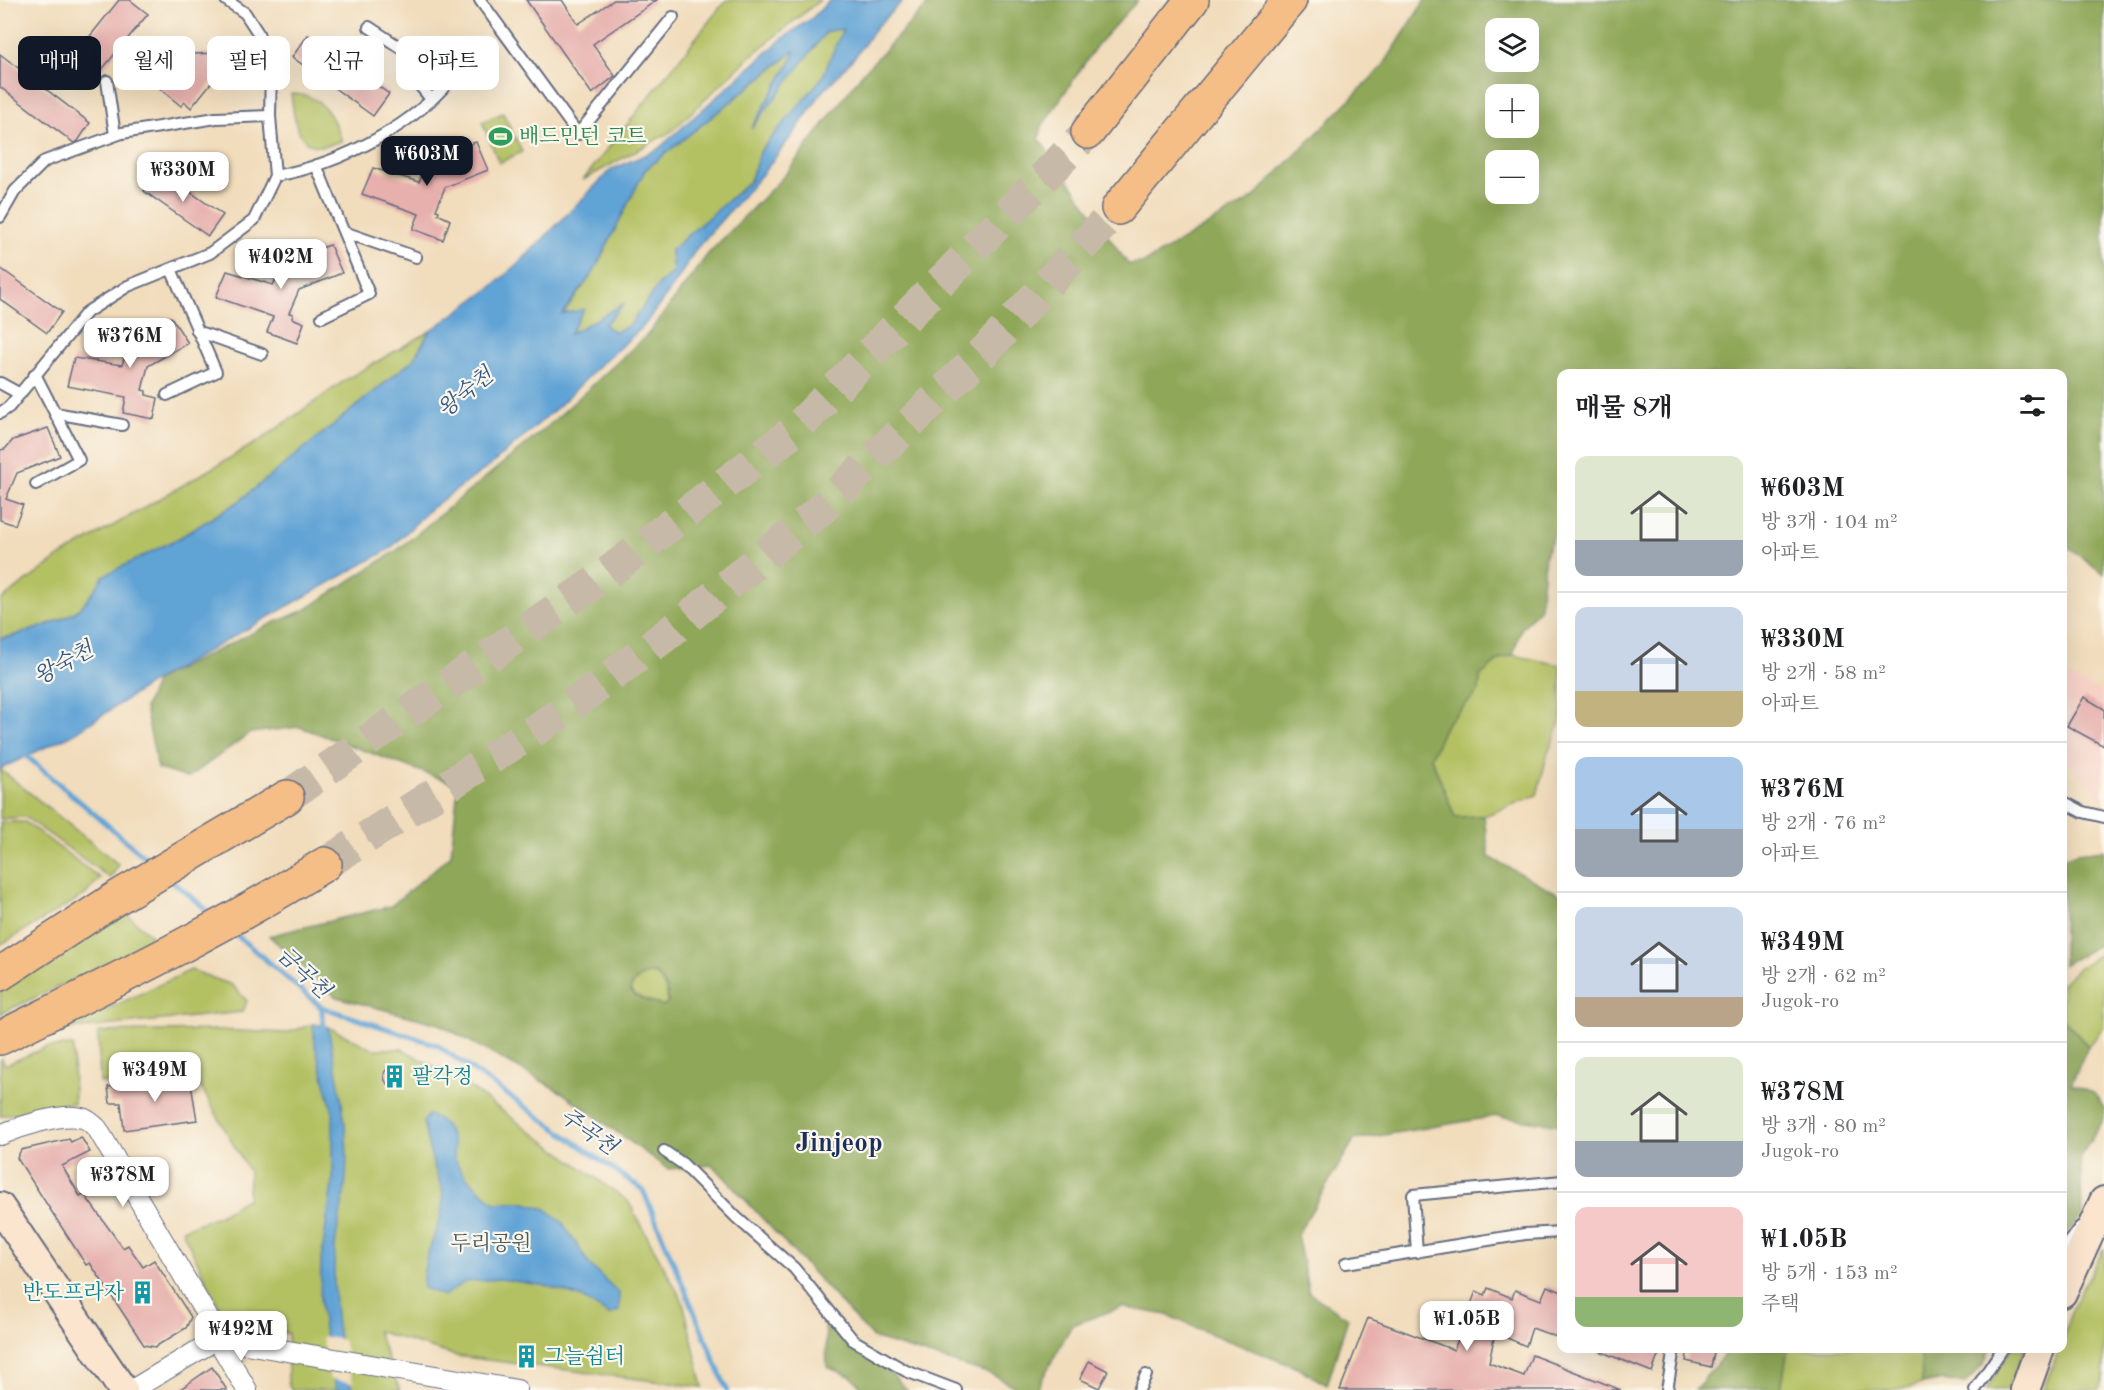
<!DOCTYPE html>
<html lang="ko">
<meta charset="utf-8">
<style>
body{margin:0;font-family:"Old Standard TT","Noto Serif KR",serif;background:#f2f2f2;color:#202124;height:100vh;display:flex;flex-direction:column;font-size:22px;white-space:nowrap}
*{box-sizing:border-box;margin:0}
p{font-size:20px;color:#757577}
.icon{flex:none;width:33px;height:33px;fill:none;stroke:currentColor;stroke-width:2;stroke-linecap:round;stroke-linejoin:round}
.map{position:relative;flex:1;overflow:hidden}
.sheet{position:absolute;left:1557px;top:369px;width:510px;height:984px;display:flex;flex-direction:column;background:#fff;border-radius:12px;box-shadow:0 6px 24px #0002}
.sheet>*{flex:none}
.banner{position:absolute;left:18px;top:36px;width:570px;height:54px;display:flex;gap:12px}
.buttons{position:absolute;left:1485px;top:18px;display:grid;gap:12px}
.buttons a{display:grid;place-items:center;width:54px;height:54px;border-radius:12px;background:#fff;box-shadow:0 6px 24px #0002;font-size:30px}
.price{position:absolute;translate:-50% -51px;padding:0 14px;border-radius:12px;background:#fff;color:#222;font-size:20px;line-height:39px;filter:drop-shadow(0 2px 3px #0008)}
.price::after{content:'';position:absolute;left:50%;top:36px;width:18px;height:14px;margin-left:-9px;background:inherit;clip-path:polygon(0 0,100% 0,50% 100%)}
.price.current{background:#111827;color:#fff}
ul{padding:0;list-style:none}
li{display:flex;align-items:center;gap:18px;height:150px;padding:0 18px}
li+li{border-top:2px solid #e0e0e0}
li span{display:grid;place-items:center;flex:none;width:168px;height:120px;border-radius:12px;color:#555}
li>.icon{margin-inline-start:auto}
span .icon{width:72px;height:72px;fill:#fffc;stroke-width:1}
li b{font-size:26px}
h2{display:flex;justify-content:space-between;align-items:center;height:72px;padding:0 18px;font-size:26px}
.pill{padding:0 21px;border-radius:12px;background:#fff;box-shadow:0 6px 24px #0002;font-size:21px;line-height:54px}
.pill.current{background:#111827;color:#fff}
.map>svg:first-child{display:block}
</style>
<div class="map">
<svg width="2104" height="1390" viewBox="0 0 2104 1390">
<rect width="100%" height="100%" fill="#fbf7ec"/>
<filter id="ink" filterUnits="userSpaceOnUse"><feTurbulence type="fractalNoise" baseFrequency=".0167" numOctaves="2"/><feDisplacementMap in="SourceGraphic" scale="12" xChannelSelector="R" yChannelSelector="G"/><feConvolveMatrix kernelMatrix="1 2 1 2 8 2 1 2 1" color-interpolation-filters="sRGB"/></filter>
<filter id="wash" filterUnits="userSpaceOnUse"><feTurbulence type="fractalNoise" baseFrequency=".008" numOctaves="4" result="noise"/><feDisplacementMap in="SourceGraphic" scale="24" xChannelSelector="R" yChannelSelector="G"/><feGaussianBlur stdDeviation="1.35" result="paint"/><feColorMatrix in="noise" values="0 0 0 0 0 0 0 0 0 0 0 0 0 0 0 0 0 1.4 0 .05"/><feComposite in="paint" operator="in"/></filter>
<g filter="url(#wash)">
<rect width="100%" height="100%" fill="#f1dcbb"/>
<polygon fill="#f6d1c6" points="2063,674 2104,693 2104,800 2063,758 2062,747 2069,740 2063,723"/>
<g fill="#b4c163" stroke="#687860" stroke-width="1.5">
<polygon points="726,0 820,0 753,54 672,131 583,180"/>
<polygon points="843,29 822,78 761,150 750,181 671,250 673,272 660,283 630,325 615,332 604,325 623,305 569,335 562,315 593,273 645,170 795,51 794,56 755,123 827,31"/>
<path d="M291,94C322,93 333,116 342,141C335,143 325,147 318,146C294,144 294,112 291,94Z"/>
<polygon points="503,113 522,152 499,163 482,122"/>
<path d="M430,331L413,360L238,502L181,537L104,576C99,585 83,607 75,612C61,621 16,637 0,638V601L61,556L259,441L347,379Z"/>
<polygon points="1513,655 1561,665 1561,721 1547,756 1537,795 1484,816 1455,817 1431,757 1446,724 1479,691 1480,676 1500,659"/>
<polygon points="0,769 119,865 110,878 25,817 0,819"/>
<polygon points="0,822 25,822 100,878 85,895 0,945"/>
<polygon points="127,914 152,937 121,957 0,1014 0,988"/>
<polygon points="2104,952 2104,1028 2088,1046 2063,1019 2062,984 2079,967"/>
<polygon points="191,970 232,985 247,1001 243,1012 62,1030"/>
<path d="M649,974L657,975C664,985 669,991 667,1003L663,1006L635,996L630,990C634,981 639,976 649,974Z"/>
<polygon points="313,1024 328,1027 373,1049 402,1049 459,1080 628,1201 683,1302 703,1387 456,1356 377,1331 400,1390 291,1390 288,1383 288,1333 227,1323 182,1230 220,1215 248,1198 249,1172 193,1073 100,1083 98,1032 219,1030 286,1033"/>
<polygon points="73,1046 74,1103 0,1116 0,1060 2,1058 5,1065 47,1047"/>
<path d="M2104,1248V1376L2098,1390H2043L2059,1349L2062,1348C2062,1320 2091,1274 2104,1248Z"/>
<polygon points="1788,1349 1921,1349 1922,1384 1899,1390 1780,1390"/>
<polygon points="2011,1349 2025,1349 2007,1390 1986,1390"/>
</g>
<g fill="#8fa759" stroke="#556b5c" stroke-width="1.5" fill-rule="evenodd">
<path d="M932,0H1138L1097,45L1042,126L1039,139L1128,264L1144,263L1253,198L1383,66L1425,0H2104V574L2063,543L2062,374H1562L1561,520L1545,555L1540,608L1521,629L1513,655L1500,659L1480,676L1479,691L1446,724L1431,757L1455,817L1484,816L1489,857L1561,895V1125L1497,1116L1354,1140L1297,1235L1309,1293L1348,1318L1327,1385L1300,1369L1199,1329L1167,1315L1122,1307L1072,1325L1036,1390H1021L991,1374L873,1338L713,1165L668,1169L561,1092L439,1024L336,997L269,936L391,906L451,855L458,785L300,727L250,733L188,778L158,769L145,708L156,680L273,623L305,610L396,551L547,427L649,333L708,254L785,175L862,74ZM1496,28H1528V62H1496ZM1496,94H1528V128H1496ZM1496,160H1528V194H1496ZM649,974L657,975C664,985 669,991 668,1003L662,1006L635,996L630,990C634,981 639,976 649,974Z"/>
<polygon points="2104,850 2104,942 2063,965 2063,858 2077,853"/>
<polygon points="2063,1019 2088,1046 2071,1084 2094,1092 2104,1108 2104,1119 2080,1157 2082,1216 2063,1237"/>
<polygon points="825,1320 847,1341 882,1364 907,1390 864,1390 852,1377 827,1367"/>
<polygon points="1729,1349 1788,1349 1781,1389 1695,1390"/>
<polygon points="1921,1349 1921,1348 1990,1349 1984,1363 1965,1384 1944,1380 1922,1384"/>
</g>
<g fill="#61a3d5" stroke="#3e699a" stroke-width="1.5" fill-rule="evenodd">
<path d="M830,0H904L877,26L858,53L820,95L797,129L763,173L696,249L674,285L643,327L601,364L559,406L491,465L430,509L390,549L156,680L73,734L0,769V638C16,637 61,621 75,612C83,607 99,585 103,576L181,537L238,502L413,360L430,331L489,289L518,264L611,170L658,149L783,38L812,18ZM843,29L822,78L761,150L750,181L671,250L673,272L660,283L630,325L615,332L604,325L625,303L570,334L584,309L562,314L593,273L645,170L794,51V56L751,129L827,31Z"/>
<path d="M313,1024L328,1027C337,1077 350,1127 346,1177C345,1202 336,1226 335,1250C332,1294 336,1349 353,1390H337L330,1370L320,1301L321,1260L333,1178V1113L315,1045Z"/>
<path d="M428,1115C441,1118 449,1128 453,1142C455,1148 453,1155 456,1161C462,1176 482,1192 495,1203L522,1202L546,1209L563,1223L589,1264L619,1293V1311L609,1315L580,1297L547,1286L500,1279L465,1282L444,1296L423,1288C421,1252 442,1231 443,1198C443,1187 436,1174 433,1163C429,1150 426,1136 423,1122Z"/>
</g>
<polygon fill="#f1dcbb" points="322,1336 343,1340 353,1383 330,1379"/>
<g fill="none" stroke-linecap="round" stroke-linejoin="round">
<g stroke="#61a3d5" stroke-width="5">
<polyline points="23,753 153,864"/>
<polyline points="171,880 214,916"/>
<polyline points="233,932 321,1007 325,1032"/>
<polyline points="321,1007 437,1045 643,1190 727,1390"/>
</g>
</g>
<g id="blocks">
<g fill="#e7b0ad">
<polygon points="119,0 130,0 148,14 90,84 67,65"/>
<polygon points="526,0 562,0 578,24 614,0 657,0 593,44 615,76 592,94"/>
<polygon points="308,35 389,94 373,116 292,57"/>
<polygon points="151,50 161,58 164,54 182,68 193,54 241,52 243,82 211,83 191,108 185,102 181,106 136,69"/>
<polygon points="0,54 90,123 78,141 74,143 0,87"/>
<polygon points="476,142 488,170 445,187 436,210 439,211 438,214 450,220 443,240 413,229 419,214 362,194 373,168 419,182 428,163 433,163 441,154"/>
<polygon points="159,170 223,215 208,236 144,191"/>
<polygon points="330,245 342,273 299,290 289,313 293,314 292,318 304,323 297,343 267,332 273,317 216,297 227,271 273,285 282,267 287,266 295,257"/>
<polygon points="0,268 62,312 47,333 0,299"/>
<polygon points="171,317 188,343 148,366 142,390 146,391 146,395 158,398 154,419 123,413 126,397 67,386 74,358 122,365 128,346 132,344 139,334"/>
<polygon points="48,428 60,456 17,473 6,499 23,505 15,525 0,520 0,450 5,449 13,440"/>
<polygon points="2084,697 2104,709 2104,746 2067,726"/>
<circle cx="394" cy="1076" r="10"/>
<polygon points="190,1078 197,1120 124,1130 121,1103 110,1103 108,1087"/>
<polygon points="81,1137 90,1152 62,1166 80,1196 84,1194 123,1248 128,1245 143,1267 154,1260 191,1317 186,1328 155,1347 144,1345 90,1263 86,1265 17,1158 21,1150 69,1139 71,1142"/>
<polygon points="1547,1286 1562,1292 1562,1339 1532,1328 1526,1346 1495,1333 1489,1363 1524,1376 1532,1355 1621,1390 1340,1390 1368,1318 1454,1350 1476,1291 1485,1295 1488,1288 1512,1298 1515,1290 1541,1300"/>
<polygon points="1592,1348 1661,1348 1652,1372"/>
<polygon points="1688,1348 1715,1348 1711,1367 1686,1361"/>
<polygon points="1089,1361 1108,1371 1099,1388 1080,1379"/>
<polygon points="212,1367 227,1390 179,1390"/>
</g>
</g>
</g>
<g filter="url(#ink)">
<use href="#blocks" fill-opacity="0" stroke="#666c7f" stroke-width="1.5"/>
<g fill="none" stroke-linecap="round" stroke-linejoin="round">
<g stroke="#c6b9a8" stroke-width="33" stroke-dasharray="33 16" stroke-linecap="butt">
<polyline points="287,797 601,578 795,430 1088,132"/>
<polyline points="325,864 560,714 665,636 818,512 985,351 1118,208"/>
</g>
<defs>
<g id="lane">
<polyline points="480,0 578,134 673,17"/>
<polyline points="369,27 407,52 412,76 431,99"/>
<polyline points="107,81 115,135"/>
<polyline points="316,165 369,294 322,317"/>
<path d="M275,176C341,164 418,125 458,70"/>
<polyline points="0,217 15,191 45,161 122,133 216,118 270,116"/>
<polyline points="344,232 416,257"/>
<polyline points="197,331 262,354"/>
<polyline points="35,374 79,460 36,484"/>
<polyline points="0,383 20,394"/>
<polyline points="167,395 216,372 171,269"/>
<polyline points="0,413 9,407 87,312 128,286 210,253 254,220 275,176 270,116 271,71 258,33 245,13 226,0"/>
<polyline points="55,413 122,425"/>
<polyline points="2062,801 2083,812 2104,817"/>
<polyline points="664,1151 683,1164 737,1218 794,1268 853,1340 906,1371 956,1390"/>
<polyline points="2062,1251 2080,1227"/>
<polyline points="1417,1252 1413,1195 1562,1181"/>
<polyline points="1346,1263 1525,1234 1562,1232"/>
<polyline points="1139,1390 1146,1375"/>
<polyline points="1667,1390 1674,1348"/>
<polyline points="1975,1390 2003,1348"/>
</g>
<g id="street">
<path d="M0,1135C19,1127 62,1112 82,1118C88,1119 92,1124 97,1128L207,1316L217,1339L247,1390"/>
<polyline points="132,1390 217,1339 517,1390"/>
</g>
<g id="secondary">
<polyline points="0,1207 123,1390"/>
<polyline points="2062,1293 2104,1201"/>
<polyline points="2025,1390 2040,1348"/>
</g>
<g id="highway">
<polyline points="1088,132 1192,0"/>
<polyline points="1118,208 1290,0"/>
<polyline points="0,974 115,899 287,797"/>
<path d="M0,1038C110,983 220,930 325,864"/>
</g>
</defs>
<use href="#lane" stroke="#666c7f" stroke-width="14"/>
<use href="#street" stroke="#666c7f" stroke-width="22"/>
<use href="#secondary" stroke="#666c7f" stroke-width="32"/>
<use href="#highway" stroke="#666c7f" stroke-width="36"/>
<use href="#lane" stroke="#fff" stroke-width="10"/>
<use href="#street" stroke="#fff" stroke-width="20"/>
<use href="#secondary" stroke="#fbe5cf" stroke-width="28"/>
<use href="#highway" stroke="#f6be87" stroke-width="33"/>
</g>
</g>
<defs>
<symbol id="stadium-bare" viewBox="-9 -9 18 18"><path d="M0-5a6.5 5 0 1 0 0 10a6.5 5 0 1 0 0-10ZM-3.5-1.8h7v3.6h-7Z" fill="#2e9e5b" stroke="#fbf7ec" stroke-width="2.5" paint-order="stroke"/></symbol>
<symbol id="building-bare" viewBox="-9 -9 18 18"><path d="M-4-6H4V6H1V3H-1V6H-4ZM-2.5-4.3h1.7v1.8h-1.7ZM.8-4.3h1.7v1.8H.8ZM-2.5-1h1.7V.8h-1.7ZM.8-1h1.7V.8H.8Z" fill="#0f9aa8" stroke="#fbf7ec" stroke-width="2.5" paint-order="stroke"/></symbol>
</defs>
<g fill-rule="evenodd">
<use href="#stadium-bare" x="484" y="120" width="33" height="33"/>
<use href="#building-bare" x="378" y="1060" width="33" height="33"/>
<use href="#building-bare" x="126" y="1276" width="33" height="33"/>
<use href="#building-bare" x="510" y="1340" width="33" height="33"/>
</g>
<g text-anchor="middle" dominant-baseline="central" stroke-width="4.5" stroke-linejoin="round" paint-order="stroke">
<g font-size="21" fill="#27864d" stroke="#fbf7ec" text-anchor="start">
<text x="519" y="137">배드민턴 코트</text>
</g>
<g font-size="21" fill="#0d838f" stroke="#fbf7ec" text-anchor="start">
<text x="412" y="1077">팔각정</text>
<text x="124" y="1293" text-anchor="end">반도프라자</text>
<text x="544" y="1357">그늘쉼터</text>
</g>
<g font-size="21" fill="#495b60" stroke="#fbf7ec">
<text x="491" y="1244">두리공원</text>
</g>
<g font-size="22" font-style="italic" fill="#345888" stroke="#fbf7ec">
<text transform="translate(466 393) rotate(-39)">왕숙천</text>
<text transform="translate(64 664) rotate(-29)">왕숙천</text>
<text transform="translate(303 973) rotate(43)">금곡천</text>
<text transform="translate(588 1132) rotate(35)">주곡천</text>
</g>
<g font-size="27" font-weight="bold" fill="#1b2f5e" stroke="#fbf7ec">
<text x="839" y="1143">Jinjeop</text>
</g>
</g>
</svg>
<div class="buttons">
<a><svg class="icon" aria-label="layers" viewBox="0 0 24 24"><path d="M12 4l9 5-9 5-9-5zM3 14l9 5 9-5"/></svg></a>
<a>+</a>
<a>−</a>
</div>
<b class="price current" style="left:427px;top:187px">₩603M</b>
<b class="price" style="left:183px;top:203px">₩330M</b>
<b class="price" style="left:281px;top:290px">₩402M</b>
<b class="price" style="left:130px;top:369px">₩376M</b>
<b class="price" style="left:155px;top:1103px">₩349M</b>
<b class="price" style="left:123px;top:1208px">₩378M</b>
<b class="price" style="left:1467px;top:1352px">₩1.05B</b>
<b class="price" style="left:241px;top:1362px">₩492M</b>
<div class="banner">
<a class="pill current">매매</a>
<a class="pill">월세</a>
<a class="pill">필터</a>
<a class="pill">신규</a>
<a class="pill">아파트</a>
</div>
<section class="sheet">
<h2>매물 8개<svg class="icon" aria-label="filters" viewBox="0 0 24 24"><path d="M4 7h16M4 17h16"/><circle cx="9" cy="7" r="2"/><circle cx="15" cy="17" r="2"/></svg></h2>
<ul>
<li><span style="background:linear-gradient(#dfe7d0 70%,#9aa5b1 0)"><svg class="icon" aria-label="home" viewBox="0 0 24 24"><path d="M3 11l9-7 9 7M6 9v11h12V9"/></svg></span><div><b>₩603M</b><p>방 3개 · 104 m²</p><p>아파트</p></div></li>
<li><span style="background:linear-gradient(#c9d6e8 70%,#c2b280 0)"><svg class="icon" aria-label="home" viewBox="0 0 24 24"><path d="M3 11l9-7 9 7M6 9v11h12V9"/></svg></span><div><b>₩330M</b><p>방 2개 · 58 m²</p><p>아파트</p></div></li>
<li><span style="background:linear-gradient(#a9c7e8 60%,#9aa5b1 0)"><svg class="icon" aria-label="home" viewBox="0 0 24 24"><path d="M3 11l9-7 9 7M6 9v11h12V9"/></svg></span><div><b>₩376M</b><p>방 2개 · 76 m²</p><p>아파트</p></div></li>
<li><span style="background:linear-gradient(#c9d6e8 75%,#b9a48a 0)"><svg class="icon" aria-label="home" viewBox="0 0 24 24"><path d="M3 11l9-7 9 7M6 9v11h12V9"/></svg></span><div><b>₩349M</b><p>방 2개 · 62 m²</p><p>Jugok-ro</p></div></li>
<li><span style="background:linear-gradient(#dfe7d0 70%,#9aa5b1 0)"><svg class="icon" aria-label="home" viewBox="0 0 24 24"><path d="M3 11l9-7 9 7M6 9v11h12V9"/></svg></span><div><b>₩378M</b><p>방 3개 · 80 m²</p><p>Jugok-ro</p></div></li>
<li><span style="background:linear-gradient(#f6c9c9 75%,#8fb573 0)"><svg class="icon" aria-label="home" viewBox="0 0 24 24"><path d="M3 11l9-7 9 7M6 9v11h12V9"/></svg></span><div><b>₩1.05B</b><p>방 5개 · 153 m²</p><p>주택</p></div></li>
</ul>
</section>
</div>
